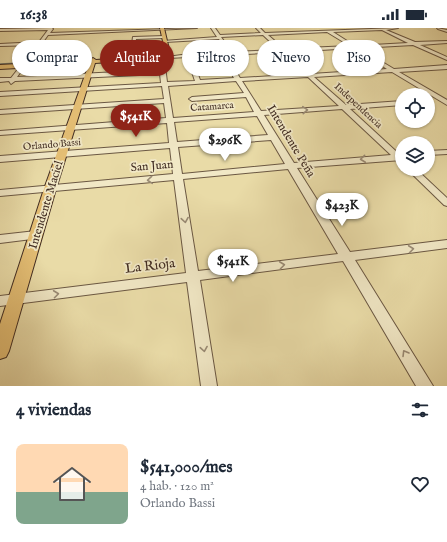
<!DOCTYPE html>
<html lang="es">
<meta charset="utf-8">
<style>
body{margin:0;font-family:"IM FELL English",serif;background:#f2f2f3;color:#1f2937;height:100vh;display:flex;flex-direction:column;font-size:15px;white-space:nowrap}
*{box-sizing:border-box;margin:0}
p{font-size:13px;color:#747a83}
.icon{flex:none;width:22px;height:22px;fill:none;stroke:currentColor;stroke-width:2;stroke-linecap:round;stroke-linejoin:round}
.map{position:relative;height:358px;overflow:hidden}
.sheet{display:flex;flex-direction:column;background:#fff;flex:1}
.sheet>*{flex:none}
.guide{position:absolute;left:12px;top:12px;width:423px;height:36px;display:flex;gap:8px}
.fabs{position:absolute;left:395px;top:60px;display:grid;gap:8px}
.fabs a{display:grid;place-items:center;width:40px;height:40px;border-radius:50%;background:#fff;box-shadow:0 1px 3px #0004;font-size:20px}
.price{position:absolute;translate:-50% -34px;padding:0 9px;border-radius:14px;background:#fff;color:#222;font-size:13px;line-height:26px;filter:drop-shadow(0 1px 2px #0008)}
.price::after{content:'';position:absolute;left:50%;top:24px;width:12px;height:9px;margin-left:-6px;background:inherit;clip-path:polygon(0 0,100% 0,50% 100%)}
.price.active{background:#8f2418;color:#fff}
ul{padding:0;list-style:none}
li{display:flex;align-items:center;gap:12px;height:100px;padding:0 16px}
li span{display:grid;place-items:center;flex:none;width:112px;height:80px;border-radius:8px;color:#555}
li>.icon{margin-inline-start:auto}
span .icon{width:48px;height:48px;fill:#fffc;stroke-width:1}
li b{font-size:17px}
h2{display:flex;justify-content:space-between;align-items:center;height:48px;padding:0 16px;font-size:17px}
.chip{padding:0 14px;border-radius:18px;background:#fff;box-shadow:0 1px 3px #0004;font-size:14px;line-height:36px}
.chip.active{background:#8f2418;color:#fff}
.status{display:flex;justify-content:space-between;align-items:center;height:28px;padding:0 20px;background:#fff;direction:ltr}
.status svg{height:11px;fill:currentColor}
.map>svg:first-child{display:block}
</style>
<div class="status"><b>16:38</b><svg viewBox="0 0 49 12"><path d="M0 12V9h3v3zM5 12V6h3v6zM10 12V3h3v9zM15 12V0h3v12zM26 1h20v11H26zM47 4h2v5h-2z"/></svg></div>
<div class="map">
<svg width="447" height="358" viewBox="0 0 447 358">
<rect width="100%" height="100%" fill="#e9dba7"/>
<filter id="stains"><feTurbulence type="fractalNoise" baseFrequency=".005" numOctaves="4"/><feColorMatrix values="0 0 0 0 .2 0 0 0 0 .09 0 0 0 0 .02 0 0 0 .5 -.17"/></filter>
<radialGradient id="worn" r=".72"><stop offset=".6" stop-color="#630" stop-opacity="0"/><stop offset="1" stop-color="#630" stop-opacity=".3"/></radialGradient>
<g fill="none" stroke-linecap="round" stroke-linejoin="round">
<polyline stroke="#768177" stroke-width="1.5" points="0,36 20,35"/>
<defs>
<g id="minor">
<path d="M52,0L53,1L50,5L197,0L48,7L43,14L66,13L68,14L41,16L17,49L160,42L159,32L162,29L164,30L167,54L195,53L187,29L169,30L167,29L189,26L227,24L219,11L165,14L163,13L217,9L211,0H215L220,7L261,5L256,0H260L265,5L398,0L386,2L415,14L447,13V15L420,17L447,29V32L413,17L359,20L394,41L447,37V41L399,44L447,72V77L392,44L314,49L346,77L402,73V77L350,81L399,126H402V132L297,140L350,224L447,212V220L355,232L433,358H416L343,233L200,252L217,358H201L187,254L0,278V268L186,245L174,152L0,168V162L173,146L170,120L0,134V128L169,115L167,95L0,107V103L166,90L164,75L0,86V82L164,71L162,58L0,68V64L161,55L160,46L15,53L11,56L9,53L0,54V50H11L37,17L0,18V16L39,14L48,2L0,3V1ZM382,2L408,15L355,18L333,4ZM327,4L350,18L284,21L268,7ZM263,7L279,22L232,24L221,9ZM354,20L387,41L311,46L287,24ZM282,24L305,46L240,50L226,27ZM221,28L234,50L200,52L192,29ZM308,49L339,78L261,83L242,53ZM236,53L244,65L192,69L189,71L192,73L246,69L254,84L173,90L168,58ZM342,81L391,127L294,135L264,87ZM257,88L268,107L177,114L174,94ZM271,112L285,136L182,146L178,119ZM288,141L338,226L198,243L183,151Z"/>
<polygon points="437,0 447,2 447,4 438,1"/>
<polygon points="165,8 164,10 136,11 134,30 132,31 130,30 133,9"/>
<polygon points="447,122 447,126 428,127 428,123"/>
<polygon points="407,141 416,141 447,170 447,178 444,177"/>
<polygon points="36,203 40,204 41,207 40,210 0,215 0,207"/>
</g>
<polygon id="major" points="160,0 164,0 171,30 95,35 56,161 9,323 6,329 0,331 0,296 44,161 89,36 0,41 0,37 90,32 93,30 96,32 166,27"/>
</defs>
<use href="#minor" stroke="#6b5843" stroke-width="2"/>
<use href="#major" stroke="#412c22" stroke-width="2"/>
<use href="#minor" fill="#f1e8c6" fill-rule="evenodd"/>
<use href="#major" fill="#e4be74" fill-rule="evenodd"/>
</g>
<defs><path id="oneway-chevron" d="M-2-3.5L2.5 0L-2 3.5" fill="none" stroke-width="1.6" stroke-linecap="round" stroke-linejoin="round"/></defs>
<g stroke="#998a74">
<use href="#oneway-chevron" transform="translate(305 82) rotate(-4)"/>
<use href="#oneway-chevron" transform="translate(363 131) rotate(174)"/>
<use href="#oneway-chevron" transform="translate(150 152) rotate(175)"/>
<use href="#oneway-chevron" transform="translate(185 192) rotate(81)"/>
<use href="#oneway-chevron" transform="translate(411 221) rotate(-7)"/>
<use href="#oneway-chevron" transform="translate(282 237) rotate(-7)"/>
<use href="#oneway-chevron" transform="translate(56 266) rotate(-7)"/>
<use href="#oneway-chevron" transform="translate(204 321) rotate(81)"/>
<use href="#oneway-chevron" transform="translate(405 325) rotate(-121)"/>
</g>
<g text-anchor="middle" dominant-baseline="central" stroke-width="3.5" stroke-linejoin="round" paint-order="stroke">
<g font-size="10" fill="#412c22" stroke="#f1e8c6">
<text transform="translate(358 78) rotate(43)">Independencia</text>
<text transform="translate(212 79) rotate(-4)">Catamarca</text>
<text transform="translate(52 117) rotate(-5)">Orlando Bassi</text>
</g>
<g font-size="12" fill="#412c22" stroke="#f1e8c6">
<text transform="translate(291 113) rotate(59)">Intendente Peña</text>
<text transform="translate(152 138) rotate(-5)">San Juan</text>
<text transform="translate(46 177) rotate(-73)">Intendente Maciel</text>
</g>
<g font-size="14" fill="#412c22" stroke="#f1e8c6">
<text transform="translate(150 238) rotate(-7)">La Rioja</text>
</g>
</g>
<rect width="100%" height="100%" filter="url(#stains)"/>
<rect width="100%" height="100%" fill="url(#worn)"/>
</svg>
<div class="fabs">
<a><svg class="icon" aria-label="locate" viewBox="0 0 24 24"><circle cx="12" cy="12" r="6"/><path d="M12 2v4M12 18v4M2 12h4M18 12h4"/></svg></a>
<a><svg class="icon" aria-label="layers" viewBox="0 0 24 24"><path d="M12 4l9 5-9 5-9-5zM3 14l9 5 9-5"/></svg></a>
</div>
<b class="price active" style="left:136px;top:110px">$541K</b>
<b class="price" style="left:225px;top:134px">$296K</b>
<b class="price" style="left:342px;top:199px">$423K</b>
<b class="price" style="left:233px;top:255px">$541K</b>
<div class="guide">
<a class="chip">Comprar</a>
<a class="chip active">Alquilar</a>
<a class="chip">Filtros</a>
<a class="chip">Nuevo</a>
<a class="chip">Piso</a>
</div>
</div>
<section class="sheet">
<h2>4 viviendas<svg class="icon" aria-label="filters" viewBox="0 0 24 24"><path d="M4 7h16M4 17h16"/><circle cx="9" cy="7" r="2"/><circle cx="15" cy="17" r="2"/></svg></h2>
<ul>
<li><span style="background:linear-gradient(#ffd9b3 60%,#7fa58c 0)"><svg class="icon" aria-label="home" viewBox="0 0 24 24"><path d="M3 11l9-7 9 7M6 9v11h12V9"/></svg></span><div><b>$541,000/mes</b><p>4 hab. · 120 m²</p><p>Orlando Bassi</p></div><svg class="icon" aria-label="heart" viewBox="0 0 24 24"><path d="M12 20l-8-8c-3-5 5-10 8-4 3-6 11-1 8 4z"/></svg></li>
</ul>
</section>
